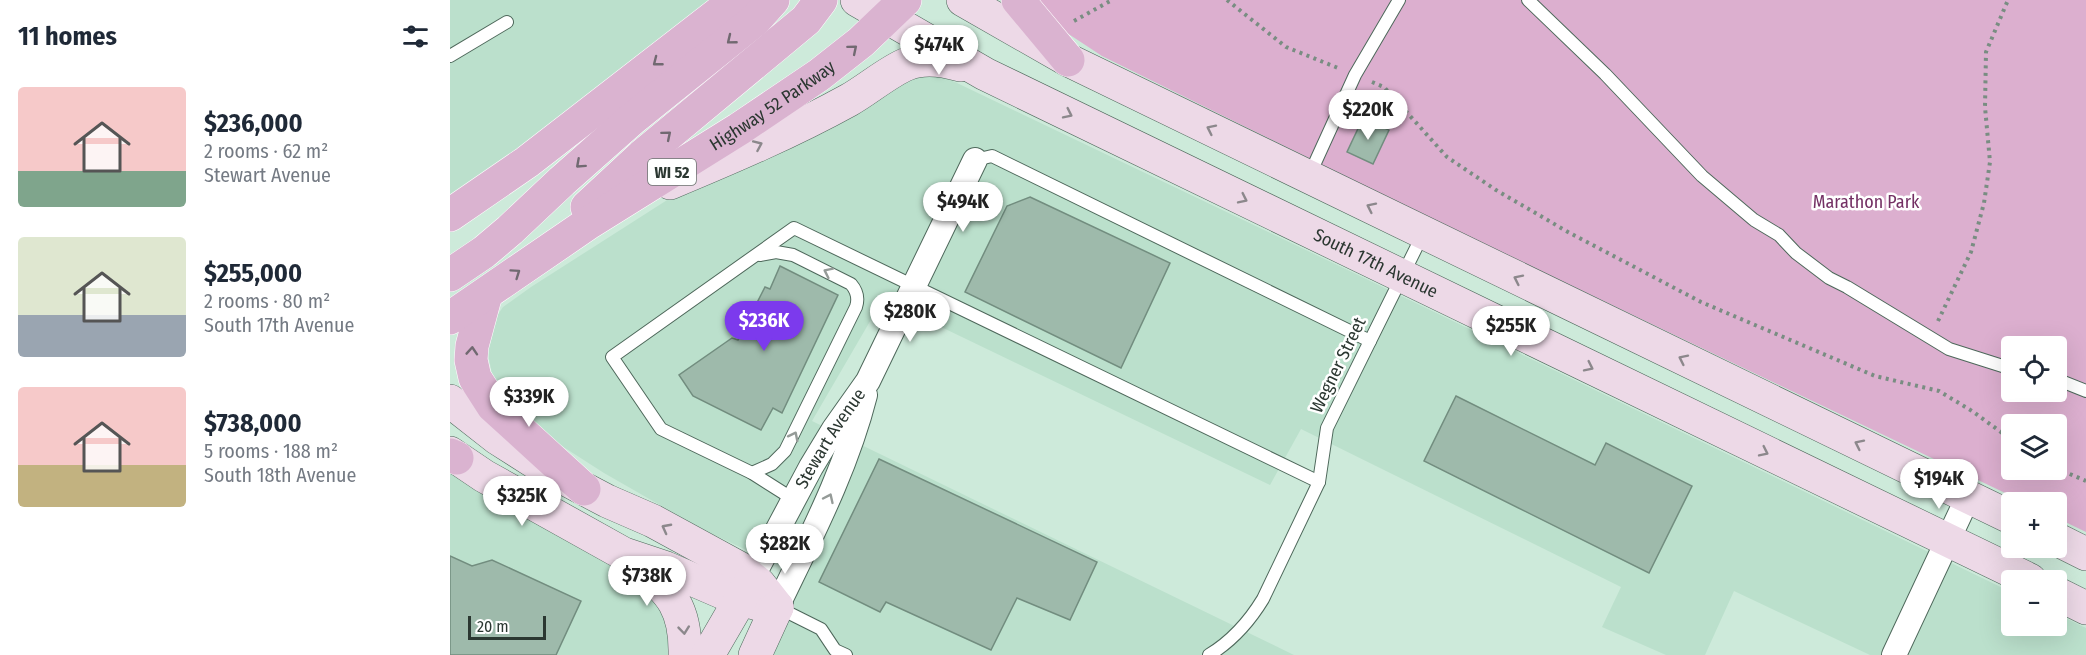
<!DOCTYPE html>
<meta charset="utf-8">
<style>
body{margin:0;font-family:"Fira Sans Condensed",sans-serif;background:#f2f2f3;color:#1f2937;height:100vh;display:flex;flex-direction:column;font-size:22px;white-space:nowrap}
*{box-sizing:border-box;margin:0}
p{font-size:20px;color:#747a83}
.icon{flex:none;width:33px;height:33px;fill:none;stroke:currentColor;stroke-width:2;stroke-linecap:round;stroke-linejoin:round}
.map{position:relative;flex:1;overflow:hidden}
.drawer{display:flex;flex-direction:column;background:#fff;width:450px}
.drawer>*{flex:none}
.controls{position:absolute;left:1551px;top:336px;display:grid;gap:12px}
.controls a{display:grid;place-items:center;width:66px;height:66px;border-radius:6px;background:#fff;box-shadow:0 6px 24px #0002;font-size:30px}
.scale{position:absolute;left:18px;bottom:15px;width:78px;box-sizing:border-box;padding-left:6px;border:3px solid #2b3731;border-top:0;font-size:16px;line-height:21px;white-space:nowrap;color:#2b3731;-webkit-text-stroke:4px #fff;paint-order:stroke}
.price{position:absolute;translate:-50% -51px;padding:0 14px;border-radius:21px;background:#fff;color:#222;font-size:20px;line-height:39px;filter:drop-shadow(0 2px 3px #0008)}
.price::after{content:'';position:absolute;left:50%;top:36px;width:18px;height:14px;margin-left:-9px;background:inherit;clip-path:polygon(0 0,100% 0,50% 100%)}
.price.selected{background:#7c3aed;color:#fff}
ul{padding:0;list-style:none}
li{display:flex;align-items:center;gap:18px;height:150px;padding:0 18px}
li span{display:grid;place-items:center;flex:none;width:168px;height:120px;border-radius:6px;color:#555}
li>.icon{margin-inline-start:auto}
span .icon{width:72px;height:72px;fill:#fffc;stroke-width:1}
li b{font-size:26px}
h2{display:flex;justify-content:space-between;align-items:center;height:72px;padding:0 18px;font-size:26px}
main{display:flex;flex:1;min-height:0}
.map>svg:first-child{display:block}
</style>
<main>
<section class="drawer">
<h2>11 homes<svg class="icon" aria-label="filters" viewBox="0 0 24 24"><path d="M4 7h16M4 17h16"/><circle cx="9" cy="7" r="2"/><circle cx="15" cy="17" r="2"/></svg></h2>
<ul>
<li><span style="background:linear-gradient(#f6c9c9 70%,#7fa58c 0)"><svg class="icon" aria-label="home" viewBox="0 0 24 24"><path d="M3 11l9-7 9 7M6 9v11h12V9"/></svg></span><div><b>$236,000</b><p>2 rooms · 62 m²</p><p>Stewart Avenue</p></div></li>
<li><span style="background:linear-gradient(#dfe7d0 65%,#9aa5b1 0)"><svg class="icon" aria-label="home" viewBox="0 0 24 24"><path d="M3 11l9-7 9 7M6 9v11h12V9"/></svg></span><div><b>$255,000</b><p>2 rooms · 80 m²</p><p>South 17th Avenue</p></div></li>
<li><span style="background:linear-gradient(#f6c9c9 65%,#c2b280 0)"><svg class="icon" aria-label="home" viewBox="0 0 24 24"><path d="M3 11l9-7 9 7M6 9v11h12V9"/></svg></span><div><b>$738,000</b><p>5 rooms · 188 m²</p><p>South 18th Avenue</p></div></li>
</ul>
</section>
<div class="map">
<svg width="1636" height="655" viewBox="0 0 1636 655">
<rect width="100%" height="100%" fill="#cdeada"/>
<g fill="#bbe0cc">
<polygon points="0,0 286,0 0,215"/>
<polygon points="459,75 491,76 507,83 904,273 1561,592 1562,626 1606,626 1607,614 1636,628 1636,655 1420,655 1284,591 1255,655 1216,655 1152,627 1171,587 851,429 820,485 433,299 362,421 844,655 318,655 355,578 250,528 154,473 76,423 44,384 38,354 41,331 44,320 53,307 81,287 225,195"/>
<polygon points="0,471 174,571 209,599 225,655 0,655"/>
</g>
<path fill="#dcafcf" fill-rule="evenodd" d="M584,0H1636V532L1607,518L1606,502H1574L986,221L652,56L614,31ZM1562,346H1606V392H1562ZM1562,424H1606V470H1562Z"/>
<g fill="#9ebaab" stroke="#728d7f" stroke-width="1.5">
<polygon points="913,118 939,130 923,164 897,152"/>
<polygon points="580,197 720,263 671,368 515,292 557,206"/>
<polygon points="330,266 388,295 332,413 323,408 311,430 243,396 229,375 282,338 288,340 315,287 320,289"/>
<polygon points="1006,396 1145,465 1156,443 1242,486 1199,573 974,461"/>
<polygon points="429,459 647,562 620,620 567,598 541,650 436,602 430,612 369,582"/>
<polygon points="0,556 22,566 42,560 131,601 106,655 0,655"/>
</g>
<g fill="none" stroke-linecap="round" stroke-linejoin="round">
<defs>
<g id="lane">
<polyline points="1078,0 1155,74 1252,176 1304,220 1329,235 1346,253 1379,278 1397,287 1499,349 1562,369"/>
<polyline points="0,56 57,22"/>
<polyline points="525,160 542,156 920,341"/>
<polyline points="859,176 905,75 949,0"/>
<polyline points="1606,379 1636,391"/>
<path d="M302,473L322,464L335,451L406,307C409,298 407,291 401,284L343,255L326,252L310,255"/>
<polyline points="343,499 302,473 211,429 162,357 344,228 869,482"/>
<polyline points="327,607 371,629 385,650 396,655"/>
<path d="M759,655C782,641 799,622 813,599L869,482L877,428L973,234"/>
</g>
<g id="street">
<path id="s1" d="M302,578L361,467L384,429L418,381L525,160"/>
<path d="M327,607C360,538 396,470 415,395"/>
<polyline points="1444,655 1518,497"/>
</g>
<g id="secondary">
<path id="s2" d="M407,0L535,74L1580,580"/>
<polyline points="513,0 618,60 1562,518"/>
<path d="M220,183C280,158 341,132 399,100C417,90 439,71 457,64C474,57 493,60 510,65"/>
<polyline points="0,401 47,438 91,466 157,501 203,521 291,569 309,584 327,607"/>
<polyline points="0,453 34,476 174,554 216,568 283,597 311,605 327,607"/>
<polyline points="1606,539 1636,554"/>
<path d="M187,564C222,592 236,609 235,655"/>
<polyline points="1606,593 1636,608"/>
<polyline points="258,655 301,581"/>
<polyline points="305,655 327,607"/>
</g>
<g id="primary">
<polyline points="568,0 618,60"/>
<polyline points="137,207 192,156 356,20 371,0"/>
<polyline points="0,215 77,162 286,0"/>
<polyline points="0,275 34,252 60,230 112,181 182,119 305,20 323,0"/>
<polyline points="36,294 22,346 21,360 25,378 43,406 134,489"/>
<path id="s3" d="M0,318L140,222L289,129L369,75L411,42L455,0"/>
<polyline points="0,455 7,458"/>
</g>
</defs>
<use href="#lane" stroke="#4e685b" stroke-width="14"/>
<use href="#street" stroke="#4e685b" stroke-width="26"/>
<use href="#secondary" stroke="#4e685b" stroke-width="34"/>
<use href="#primary" stroke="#fff" stroke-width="34"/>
<g stroke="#798d82" stroke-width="4" stroke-dasharray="3 4.5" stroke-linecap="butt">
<polyline points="777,0 836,47 888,68"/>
<polyline points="624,21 662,0"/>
<polyline points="922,82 934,87 997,157 1046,190 1118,232 1251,302 1425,376 1489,391 1522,411 1562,440"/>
<polyline points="1488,321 1521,252 1534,203 1540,162 1535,107 1536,52 1558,0"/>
<polyline points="1606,468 1636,481"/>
</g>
<use href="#lane" stroke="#fff" stroke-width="12"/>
<use href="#street" stroke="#fff" stroke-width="24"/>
<use href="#secondary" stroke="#edd9e7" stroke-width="33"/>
<use href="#primary" stroke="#dab3d0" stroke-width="33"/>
</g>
<defs><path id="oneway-chevron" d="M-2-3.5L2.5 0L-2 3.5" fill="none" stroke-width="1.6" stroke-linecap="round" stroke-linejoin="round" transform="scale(1.5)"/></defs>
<g stroke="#716971">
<use href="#oneway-chevron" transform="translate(281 40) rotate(141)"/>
<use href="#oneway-chevron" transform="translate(403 49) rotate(-40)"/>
<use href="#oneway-chevron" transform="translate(207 62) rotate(142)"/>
<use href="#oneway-chevron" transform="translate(217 135) rotate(-40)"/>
<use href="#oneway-chevron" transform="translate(130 164) rotate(138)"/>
<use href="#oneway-chevron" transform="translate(66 273) rotate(-35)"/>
<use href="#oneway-chevron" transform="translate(22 351) rotate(-86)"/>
</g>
<g stroke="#8c888c">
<use href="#oneway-chevron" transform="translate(618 114) rotate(26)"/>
<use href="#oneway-chevron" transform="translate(761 129) rotate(-154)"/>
<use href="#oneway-chevron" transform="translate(308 145) rotate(-24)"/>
<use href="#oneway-chevron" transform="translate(793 199) rotate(26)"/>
<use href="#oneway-chevron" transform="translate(921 207) rotate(-154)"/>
<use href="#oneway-chevron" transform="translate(1068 279) rotate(-154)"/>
<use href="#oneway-chevron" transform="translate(1233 359) rotate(-154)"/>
<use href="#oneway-chevron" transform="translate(1139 367) rotate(26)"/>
<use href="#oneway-chevron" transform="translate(1409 444) rotate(-154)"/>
<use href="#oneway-chevron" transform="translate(1314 452) rotate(26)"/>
<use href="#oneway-chevron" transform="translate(216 528) rotate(-152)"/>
<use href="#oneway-chevron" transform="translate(234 630) rotate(84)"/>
</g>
<g stroke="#959b98">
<use href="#oneway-chevron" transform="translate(378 272) rotate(-154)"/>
<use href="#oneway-chevron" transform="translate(344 436) rotate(-63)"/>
<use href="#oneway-chevron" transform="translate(379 498) rotate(-65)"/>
</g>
<g text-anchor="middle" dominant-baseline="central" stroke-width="5" stroke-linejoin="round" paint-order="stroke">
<rect fill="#fff" stroke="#6b736f" stroke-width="1.5" x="198" y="159" width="48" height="26" rx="4.5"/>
<g font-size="16" font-weight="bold" fill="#2b3731">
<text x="222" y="172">WI 52</text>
</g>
<g font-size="18" fill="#2b3731" stroke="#fff">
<text stroke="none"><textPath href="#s3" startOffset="386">Highway 52 Parkway</textPath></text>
<text stroke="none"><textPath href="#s2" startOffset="582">South 17th Avenue</textPath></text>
<text transform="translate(888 365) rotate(-64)">Wegner Street</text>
<text stroke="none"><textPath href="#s1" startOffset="160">Stewart Avenue</textPath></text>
</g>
<g font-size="18" fill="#743064" stroke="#fff">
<text x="1416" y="202">Marathon Park</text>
</g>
</g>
</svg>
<div class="controls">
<a><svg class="icon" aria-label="locate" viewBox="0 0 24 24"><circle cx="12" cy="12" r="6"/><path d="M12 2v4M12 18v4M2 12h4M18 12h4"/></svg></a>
<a><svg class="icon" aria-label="layers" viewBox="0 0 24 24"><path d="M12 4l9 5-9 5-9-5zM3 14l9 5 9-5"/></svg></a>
<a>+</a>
<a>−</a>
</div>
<div class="scale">20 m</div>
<b class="price" style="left:489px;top:76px">$474K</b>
<b class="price" style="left:918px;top:141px">$220K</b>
<b class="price" style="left:513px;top:233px">$494K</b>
<b class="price" style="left:460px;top:343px">$280K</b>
<b class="price selected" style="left:314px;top:352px">$236K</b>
<b class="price" style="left:1061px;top:357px">$255K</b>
<b class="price" style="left:79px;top:428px">$339K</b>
<b class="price" style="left:1489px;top:510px">$194K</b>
<b class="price" style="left:72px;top:527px">$325K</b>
<b class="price" style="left:335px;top:575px">$282K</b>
<b class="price" style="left:197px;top:607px">$738K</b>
</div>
</main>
